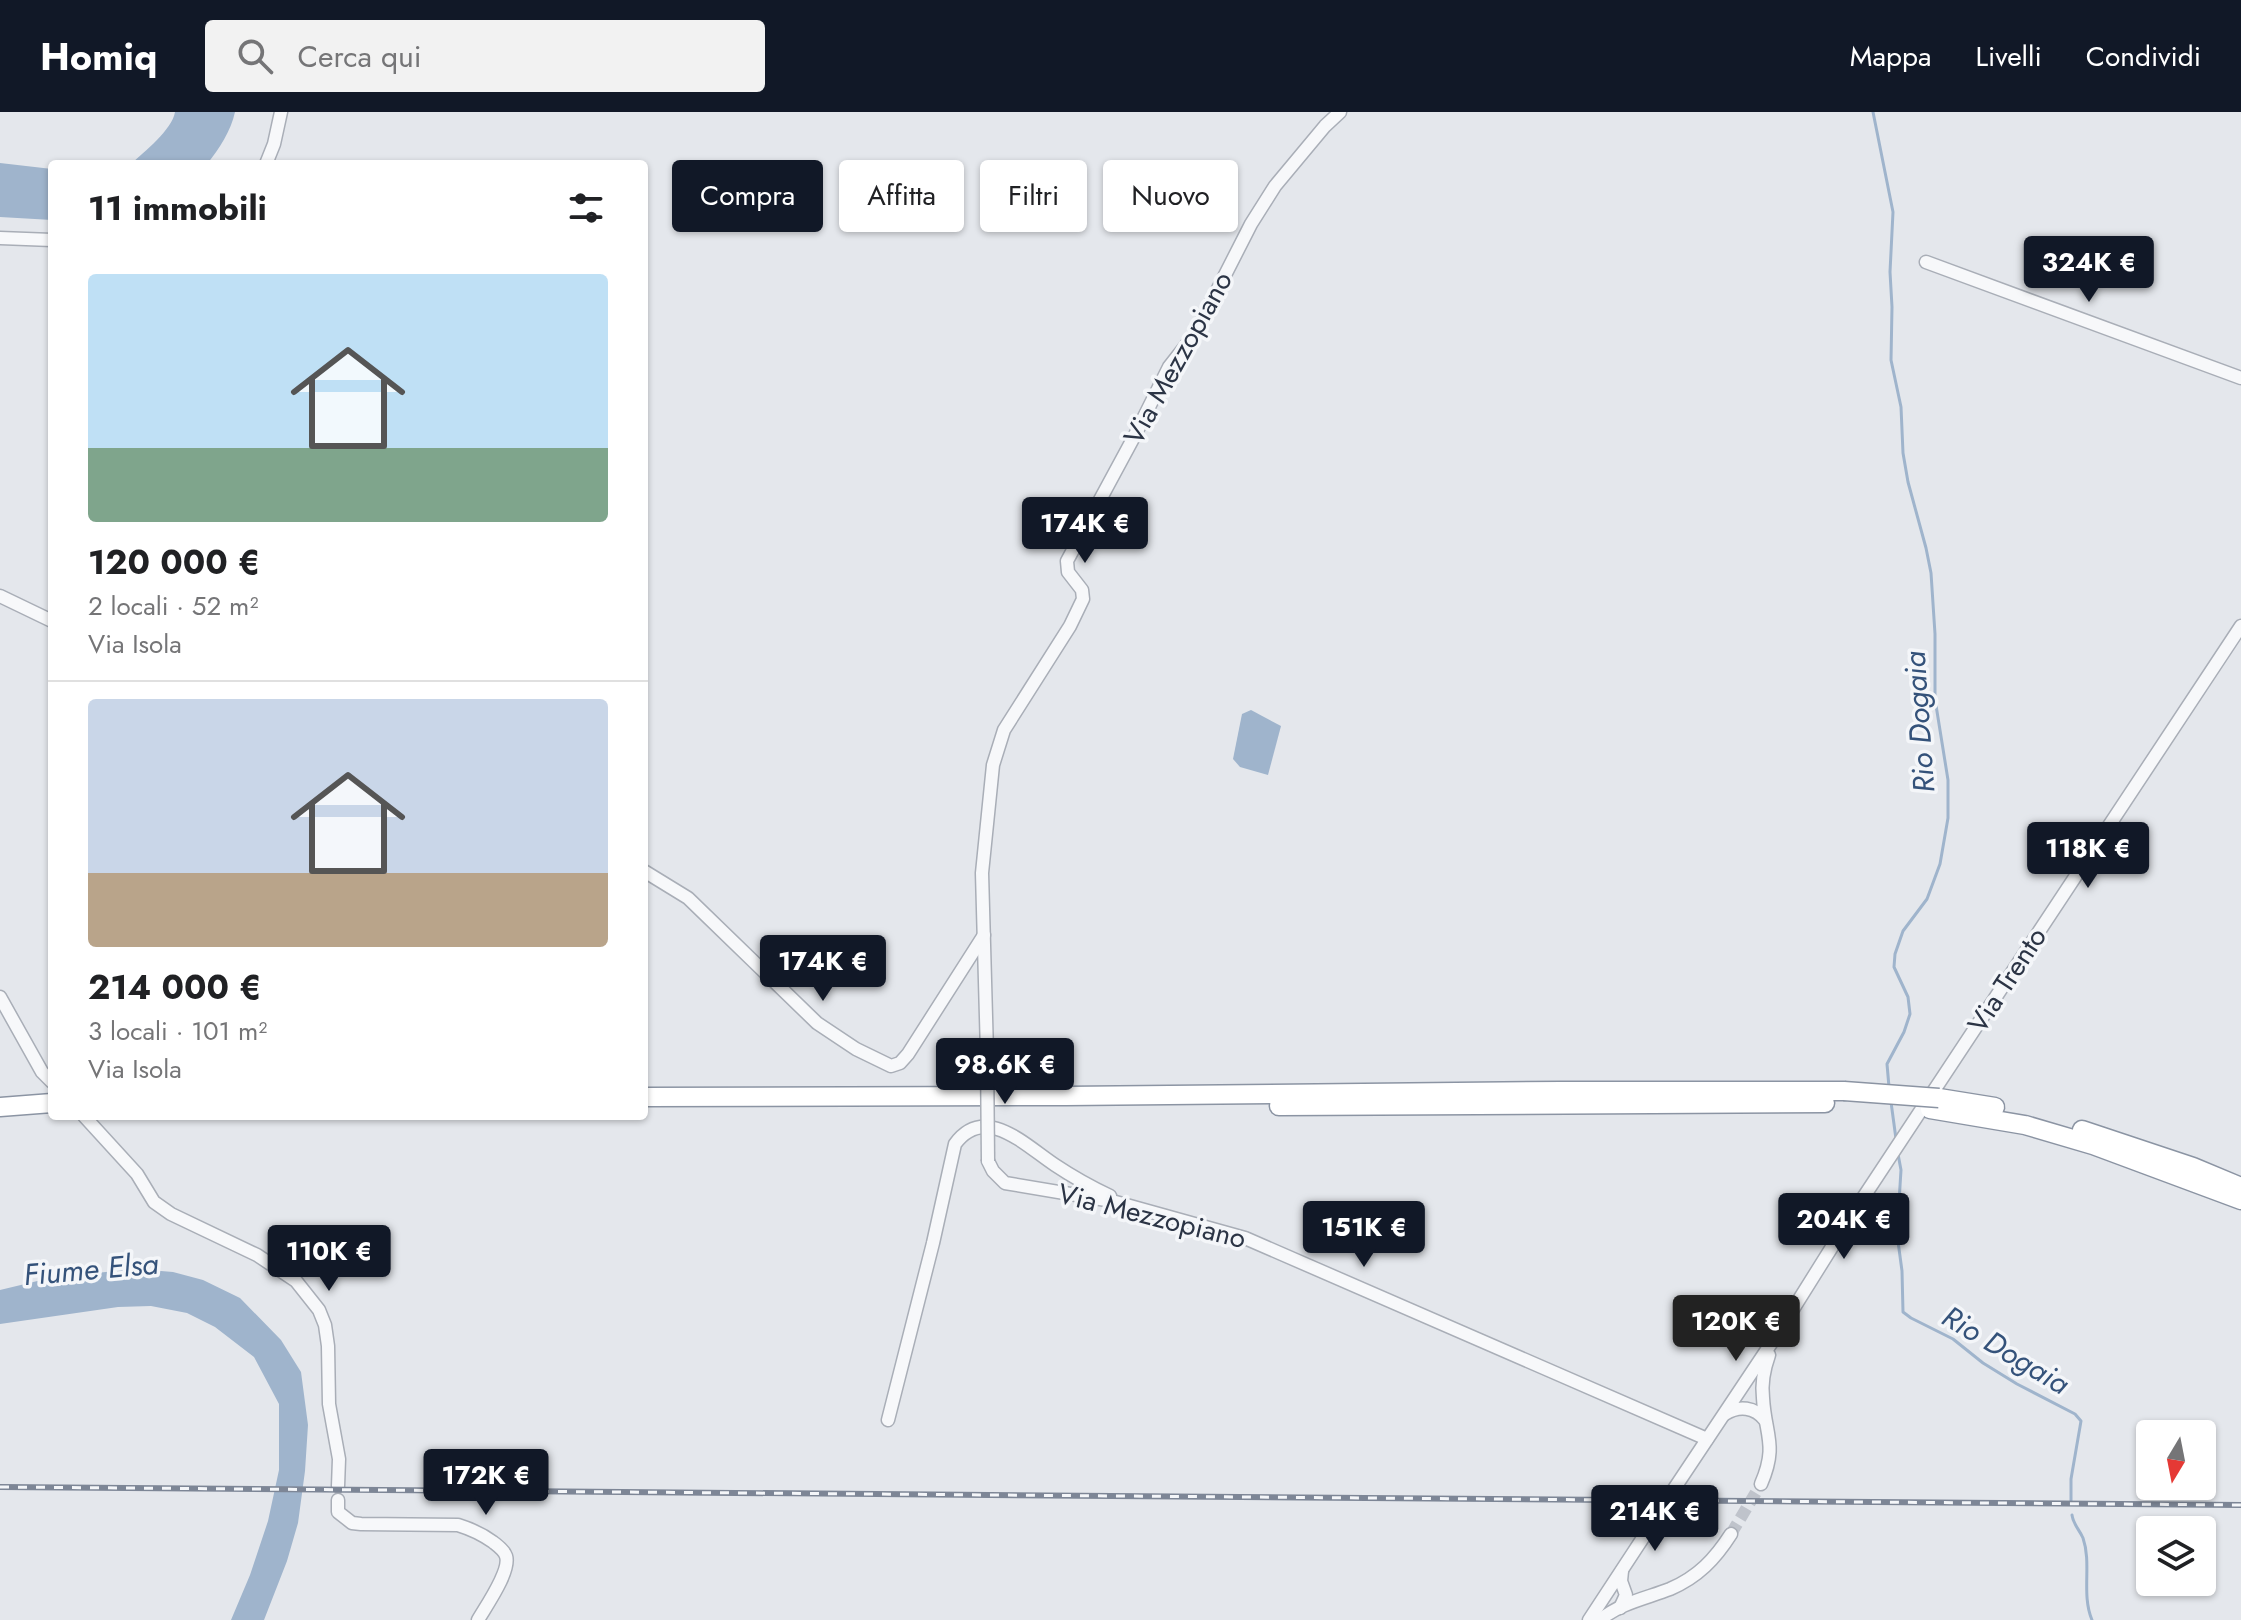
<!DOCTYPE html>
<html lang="it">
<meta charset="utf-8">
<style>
body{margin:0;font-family:Jost,sans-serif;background:#f2f2f2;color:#202124;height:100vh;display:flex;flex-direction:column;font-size:30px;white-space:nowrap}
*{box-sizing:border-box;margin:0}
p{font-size:26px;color:#757577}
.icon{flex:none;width:44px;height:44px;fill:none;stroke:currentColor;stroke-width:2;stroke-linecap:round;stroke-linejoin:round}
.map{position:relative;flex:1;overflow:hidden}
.side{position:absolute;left:48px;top:48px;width:600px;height:960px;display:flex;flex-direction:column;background:#fff;border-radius:8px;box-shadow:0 2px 6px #0004}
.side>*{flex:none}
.banner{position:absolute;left:672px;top:48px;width:760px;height:72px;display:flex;gap:16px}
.needle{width:52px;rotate:190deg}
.tools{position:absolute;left:2136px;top:1308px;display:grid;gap:16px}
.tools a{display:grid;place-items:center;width:80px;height:80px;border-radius:8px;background:#fff;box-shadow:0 2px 6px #0004;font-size:40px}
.price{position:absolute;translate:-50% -68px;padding:0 18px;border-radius:8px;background:#111827;color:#fff;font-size:26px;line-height:52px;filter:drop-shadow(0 2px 4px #0008)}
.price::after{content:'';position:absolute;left:50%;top:48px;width:24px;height:18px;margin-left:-12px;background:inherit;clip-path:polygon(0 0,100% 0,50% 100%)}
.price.active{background:#222;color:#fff}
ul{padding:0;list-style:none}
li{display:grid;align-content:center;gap:16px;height:424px;padding:0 40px}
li+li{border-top:2px solid #e0e0e0}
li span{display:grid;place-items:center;height:248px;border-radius:8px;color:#555}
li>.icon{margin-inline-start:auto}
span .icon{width:144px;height:144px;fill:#fffc;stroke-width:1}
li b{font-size:34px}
h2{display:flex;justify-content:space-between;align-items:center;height:96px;padding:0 40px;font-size:34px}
.chip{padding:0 28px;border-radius:8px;background:#fff;box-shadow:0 2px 6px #0004;font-size:28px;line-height:72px}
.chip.active{background:#111827;color:#fff}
header{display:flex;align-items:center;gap:48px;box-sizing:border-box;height:112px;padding:0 40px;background:#111827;color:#fff}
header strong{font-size:38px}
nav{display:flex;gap:44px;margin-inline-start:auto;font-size:28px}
.search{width:560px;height:72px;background:#f2f2f2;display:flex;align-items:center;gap:20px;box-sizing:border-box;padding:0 28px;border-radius:8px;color:#757577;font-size:30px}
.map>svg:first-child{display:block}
</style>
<header>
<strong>Homiq</strong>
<div class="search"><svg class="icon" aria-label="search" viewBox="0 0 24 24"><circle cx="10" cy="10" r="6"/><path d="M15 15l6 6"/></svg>Cerca qui</div>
<nav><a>Mappa</a><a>Livelli</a><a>Condividi</a></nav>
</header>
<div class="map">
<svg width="2241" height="1508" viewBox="0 0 2241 1508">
<rect width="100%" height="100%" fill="#e4e7ec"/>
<g fill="#9fb4cc">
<path d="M175,0H235C231,19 219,37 207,52H131C144,40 172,18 175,0Z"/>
<polygon points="0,51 52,57 52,108 0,105"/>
<polygon points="1251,598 1281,614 1268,663 1240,655 1233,647 1242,602"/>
<polygon points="137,1157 173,1160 203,1168 240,1186 281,1228 301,1260 308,1313 305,1359 298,1411 287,1449 264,1508 231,1508 250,1463 268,1409 279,1358 279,1292 254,1245 215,1215 187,1201 151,1194 118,1195 0,1212 0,1178 54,1165"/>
</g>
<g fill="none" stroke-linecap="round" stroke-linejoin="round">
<g stroke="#9fb4cc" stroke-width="3">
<polyline points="1873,0 1893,100 1890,160 1892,195 1891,248 1901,295 1903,341 1908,370 1926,436 1931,461 1935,522 1935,587 1948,668 1948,706 1940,752 1927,787 1903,819 1895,842 1894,855 1908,885 1910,902 1904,920 1887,952 1889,975"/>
<polyline points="1891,990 1896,1027"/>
<polyline points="1898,1042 1901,1058 1897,1122 1902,1159 1903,1200 1911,1206 1953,1227 1983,1251 2017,1272 2075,1302 2081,1309 2071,1367 2071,1390"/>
<path d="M2072,1403C2073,1412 2079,1417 2083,1426C2092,1452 2081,1482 2092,1508"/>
</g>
<polyline stroke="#bfc3cb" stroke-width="12" stroke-dasharray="12 6" stroke-linecap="butt" points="1731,1422 1761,1372"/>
<defs>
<g id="minor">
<polyline points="266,52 274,32 281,0"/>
<polyline points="0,126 52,128"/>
<polyline points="1926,150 2241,266"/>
<polyline points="0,484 52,509"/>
<polyline points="644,759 688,786 817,911 856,937 891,954 900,951 908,942 984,823"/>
<polyline points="0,885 42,960 52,970"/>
<polyline points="987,941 982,761 993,653 1004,618 1070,514 1083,487 1082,478 1068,460 1067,449 1135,323 1169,255 1195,222 1251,112 1275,74 1325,14 1340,0"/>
<polyline points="84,1004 137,1062 154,1090 171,1102 257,1143 296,1169 319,1198 325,1213 328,1234 329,1292 339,1347 338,1374"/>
<polyline points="988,1049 993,1059 1005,1071 1112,1089 1245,1126 1707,1327"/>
<path d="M1725,1302C1739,1293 1755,1295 1765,1308"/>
<path d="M888,1308L933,1131L955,1032C985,991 1026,1034 1055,1053C1073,1065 1091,1075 1110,1084"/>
<path d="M1761,1372C1778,1333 1765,1323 1763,1286C1761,1270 1764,1257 1769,1243"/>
<polyline points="1668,1386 1780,1218 1857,1095 2241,514"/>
<path d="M338,1388V1400L352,1411L361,1412L458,1413C471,1417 482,1422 493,1430C498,1434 504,1438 506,1444C511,1459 486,1494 478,1508"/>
<polyline points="1620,1496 1626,1483 1621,1469 1622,1459"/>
<polyline points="1589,1508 1656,1406"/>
<path d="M1600,1508C1620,1491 1647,1486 1670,1477C1698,1465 1715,1447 1731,1422"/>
</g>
<g id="highway">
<polyline points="644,985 1066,984 1561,979 1844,979"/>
<polyline points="1939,986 1995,995"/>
<polyline points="1279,994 1825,991"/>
<polyline points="0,995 52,991"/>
<polyline points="1930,997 2025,1013 2093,1033 2241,1088"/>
<polyline points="2082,1018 2193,1055 2241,1075"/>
</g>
</defs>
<use href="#minor" stroke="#a9aeb7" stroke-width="15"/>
<use href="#highway" stroke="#8b94a3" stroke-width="21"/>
<use href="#minor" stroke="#f7f8fa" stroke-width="12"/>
<use href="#highway" stroke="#fff" stroke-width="18"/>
<defs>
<polyline id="rail" points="0,1375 2241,1393"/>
</defs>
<use href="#rail" stroke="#7d8696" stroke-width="6"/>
<use href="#rail" stroke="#f4f6f9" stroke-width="3" stroke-dasharray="9" stroke-linecap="butt"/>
<defs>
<polyline id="minor-bridge" points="987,941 988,1049"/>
<polyline id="highway-bridge" points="1844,979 1939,986"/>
</defs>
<use href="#minor-bridge" stroke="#a9aeb7" stroke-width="15" stroke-linecap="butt"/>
<use href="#highway-bridge" stroke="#8b94a3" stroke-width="21" stroke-linecap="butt"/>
<use href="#minor-bridge" stroke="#f7f8fa" stroke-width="12"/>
<use href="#highway-bridge" stroke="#fff" stroke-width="18"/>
</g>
<g text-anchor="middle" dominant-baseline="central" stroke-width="7" stroke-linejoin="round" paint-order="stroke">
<g font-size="28" fill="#2b3445" stroke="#f4f6f9">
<text transform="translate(1178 246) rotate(-61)">Via Mezzopiano</text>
<text transform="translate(2007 868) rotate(-57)">Via Trento</text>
<text transform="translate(1152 1104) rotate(14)">Via Mezzopiano</text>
</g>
<g font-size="30" font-style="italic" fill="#34527a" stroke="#f4f6f9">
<text transform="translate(1919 610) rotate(-94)">Rio Dogaia</text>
<text transform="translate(91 1157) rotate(-5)">Fiume Elsa</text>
<text transform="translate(2006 1238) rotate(31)">Rio Dogaia</text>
</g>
</g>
</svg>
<div class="tools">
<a><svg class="needle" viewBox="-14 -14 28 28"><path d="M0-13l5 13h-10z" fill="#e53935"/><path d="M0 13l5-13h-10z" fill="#757577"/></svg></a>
<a><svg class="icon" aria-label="layers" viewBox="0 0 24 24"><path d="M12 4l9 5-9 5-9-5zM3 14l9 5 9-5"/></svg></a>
</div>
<b class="price" style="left:2089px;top:192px">324K €</b>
<b class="price" style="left:1085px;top:453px">174K €</b>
<b class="price" style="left:2088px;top:778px">118K €</b>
<b class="price" style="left:823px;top:891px">174K €</b>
<b class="price" style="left:1005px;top:994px">98.6K €</b>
<b class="price" style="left:1844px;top:1149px">204K €</b>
<b class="price" style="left:1364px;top:1157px">151K €</b>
<b class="price" style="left:329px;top:1181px">110K €</b>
<b class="price active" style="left:1736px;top:1251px">120K €</b>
<b class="price" style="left:486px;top:1405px">172K €</b>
<b class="price" style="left:1655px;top:1441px">214K €</b>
<div class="banner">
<a class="chip active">Compra</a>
<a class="chip">Affitta</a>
<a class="chip">Filtri</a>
<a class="chip">Nuovo</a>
</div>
<section class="side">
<h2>11 immobili<svg class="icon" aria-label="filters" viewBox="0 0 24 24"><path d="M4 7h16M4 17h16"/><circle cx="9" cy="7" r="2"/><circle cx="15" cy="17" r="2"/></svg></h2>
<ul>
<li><span style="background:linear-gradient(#bfe0f5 70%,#7fa58c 0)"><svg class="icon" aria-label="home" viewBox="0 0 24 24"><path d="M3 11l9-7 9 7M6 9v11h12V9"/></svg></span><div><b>120 000 €</b><p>2 locali · 52 m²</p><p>Via Isola</p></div></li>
<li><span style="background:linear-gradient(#c9d6e8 70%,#b9a48a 0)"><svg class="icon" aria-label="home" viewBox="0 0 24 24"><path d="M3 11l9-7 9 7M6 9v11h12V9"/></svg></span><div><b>214 000 €</b><p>3 locali · 101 m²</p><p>Via Isola</p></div></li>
</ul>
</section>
</div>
